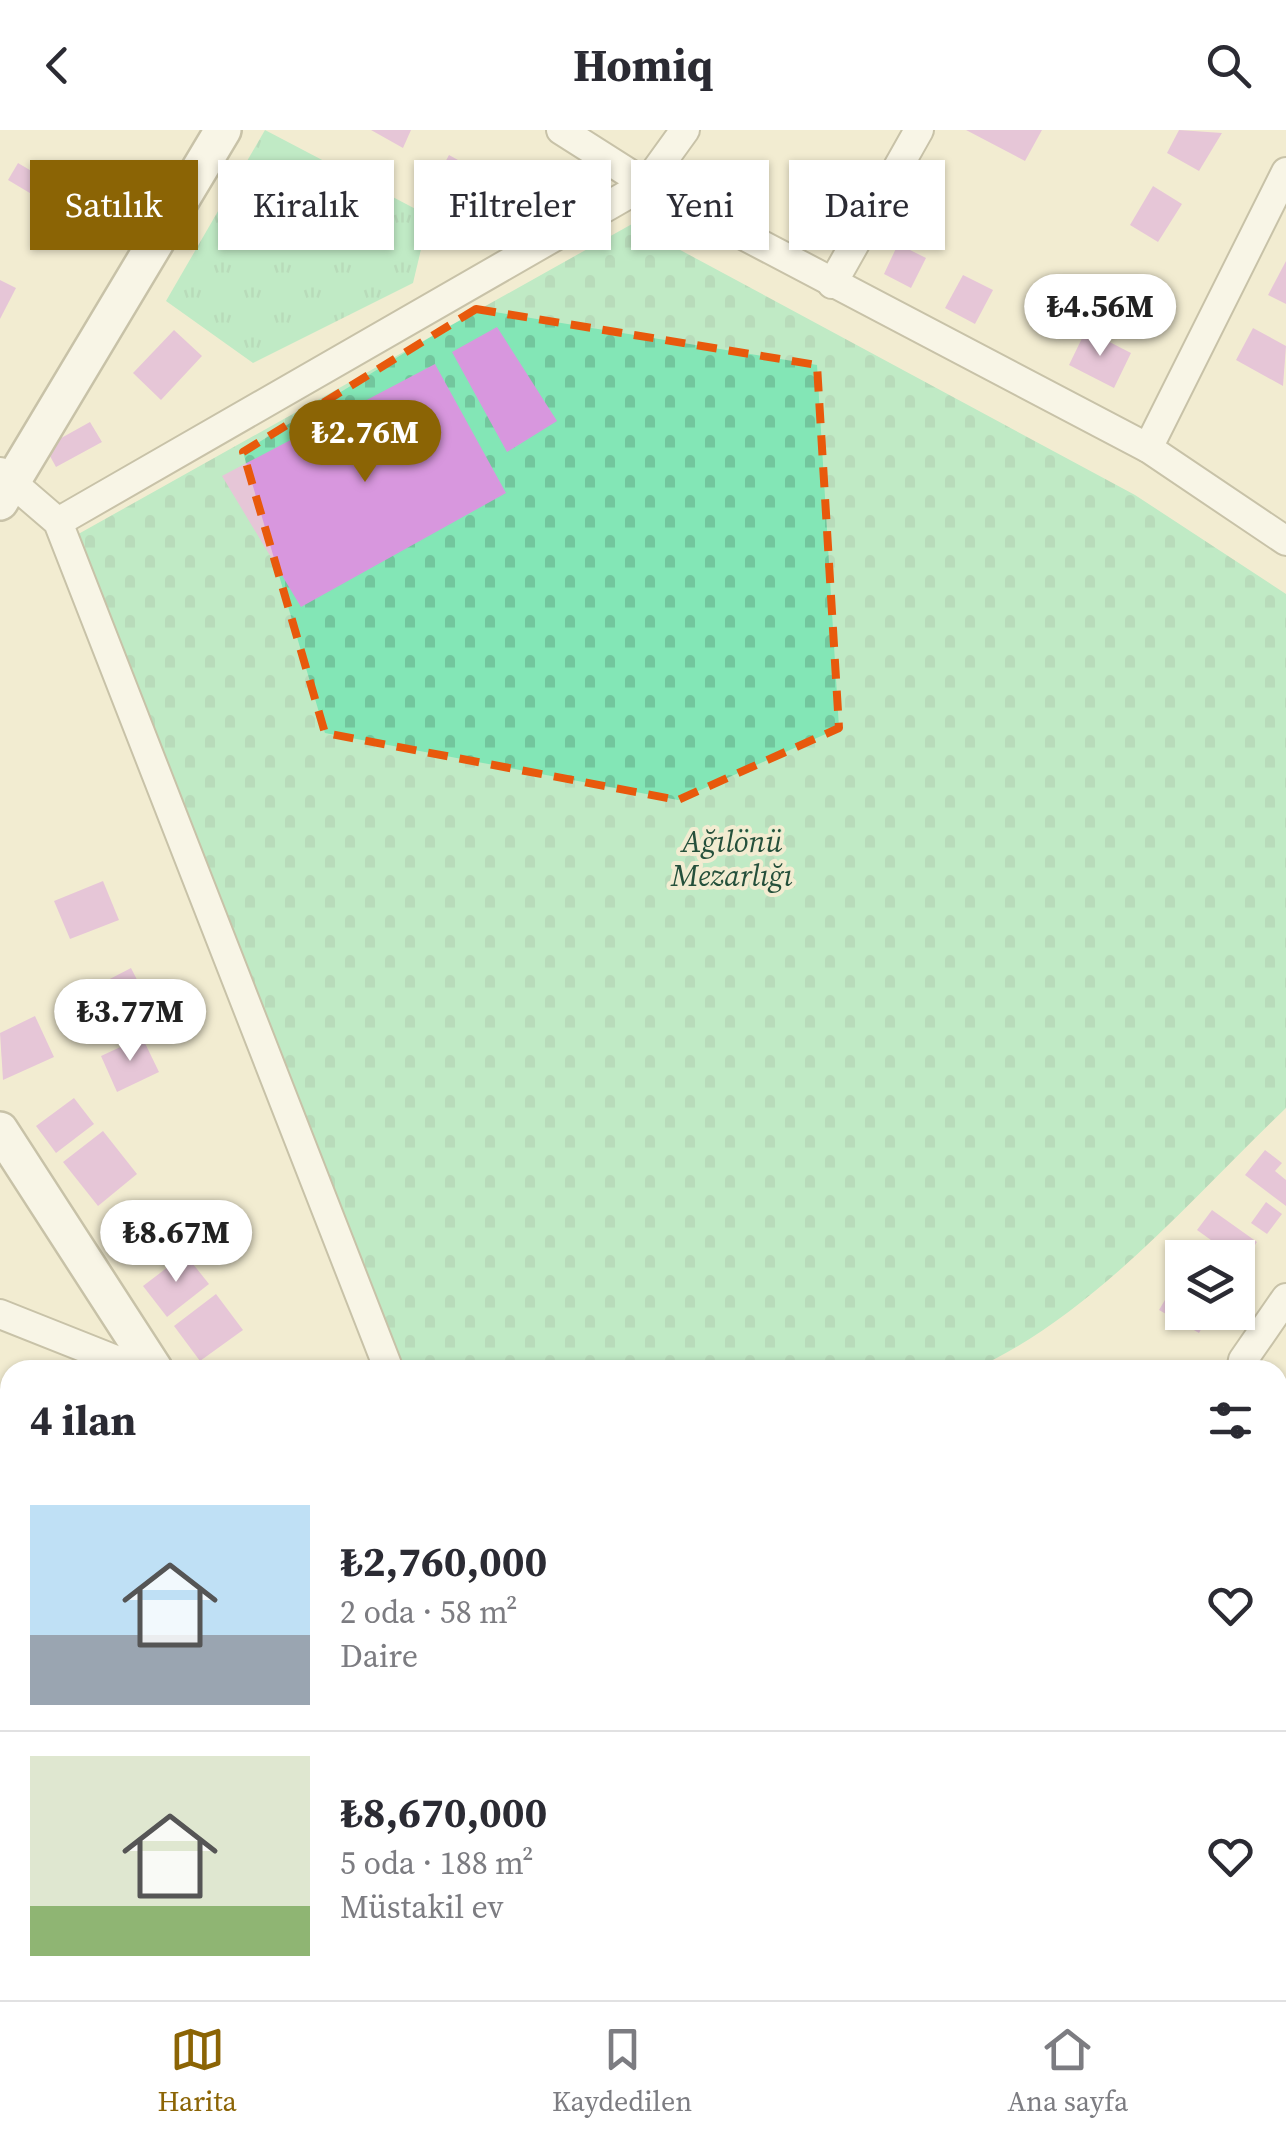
<!DOCTYPE html>
<html lang="tr">
<meta charset="utf-8">
<style>
body{margin:0;font-family:"Source Serif 4",serif;background:#f2f2f3;color:#2b2b33;height:100vh;display:flex;flex-direction:column;font-size:38px;white-space:nowrap}
*{box-sizing:border-box;margin:0}
p{font-size:32px;color:#7c7c81}
.icon{flex:none;width:55px;height:55px;fill:none;stroke:currentColor;stroke-width:2;stroke-linecap:round;stroke-linejoin:round}
.map{position:relative;flex:1;overflow:hidden}
.drawer{position:absolute;left:0px;top:1230px;width:1288px;height:640px;display:flex;flex-direction:column;background:#fff;border-radius:30px 30px 0 0;box-shadow:0 2px 8px #0004}
.drawer>*{flex:none}
.hud{position:absolute;left:30px;top:30px;width:1228px;height:90px;display:flex;gap:20px}
.fabs{position:absolute;left:1165px;top:1110px;display:grid;gap:20px}
.fabs a{display:grid;place-items:center;width:90px;height:90px;border-radius:0px;background:#fff;box-shadow:0 2px 8px #0004;font-size:50px}
.price{position:absolute;translate:-50% -85px;padding:0 22px;border-radius:35px;background:#fff;color:#222;font-size:32px;line-height:65px;filter:drop-shadow(0 2px 5px #0008)}
.price::after{content:'';position:absolute;left:50%;top:60px;width:30px;height:22px;margin-left:-15px;background:inherit;clip-path:polygon(0 0,100% 0,50% 100%)}
.price.current{background:#8b6405;color:#fff}
ul{padding:0;list-style:none}
li{display:flex;align-items:center;gap:30px;height:250px;padding:0 30px}
li+li{border-top:2px solid #e1e1e2}
li span{display:grid;place-items:center;flex:none;width:280px;height:200px;border-radius:0px;color:#555}
li>.icon{margin-inline-start:auto}
span .icon{width:120px;height:120px;fill:#fffc;stroke-width:1}
li b{font-size:42px}
h2{display:flex;justify-content:space-between;align-items:center;height:120px;padding:0 30px;font-size:42px}
.pill{padding:0 35px;border-radius:0px;background:#fff;box-shadow:0 2px 8px #0004;font-size:35px;line-height:90px}
.pill.current{background:#8b6405;color:#fff}
header{display:flex;justify-content:space-between;align-items:center;height:130px;padding:0 30px;background:#fff;font-size:45px;font-weight:700}
.menu{display:flex;justify-content:space-around;align-items:center;height:140px;border-top:2px solid #e1e1e2;background:#fff;font-size:28px;color:#7c7c81}
.menu a{display:grid;justify-items:center;gap:5px}
.menu .current{color:#8b6405}
.map>svg:first-child{display:block}
</style>
<header><svg class="icon" aria-label="back" viewBox="0 0 24 24"><path d="M15 5l-7 7 7 7"/></svg>Homiq<svg class="icon" aria-label="search" viewBox="0 0 24 24"><circle cx="10" cy="10" r="6"/><path d="M15 15l6 6"/></svg></header>
<div class="map">
<svg width="1286" height="1870" viewBox="0 0 1286 1870">
<defs>
<pattern id="cemetery-stones" width="16" height="16" patternUnits="userSpaceOnUse" patternTransform="scale(2.5)"><rect width="16" height="16" fill="#83e6b6"/><path d="M2 7V4a2 2 0 0 1 4 0v3zM10 15v-3a2 2 0 0 1 4 0v3z" fill="#72c69d"/></pattern>
<pattern id="park-tufts" width="24" height="20" patternUnits="userSpaceOnUse" patternTransform="scale(2.5)"><rect width="24" height="20" fill="#83e6b6"/><path d="M3 7l-1-3M5 7V3M7 7l1-3M15 17l-1-3M17 17v-4M19 17l1-3" fill="none" stroke="#72c69d"/></pattern>
</defs>
<rect width="100%" height="100%" fill="#f2ecd1"/>
<path fill="url(#cemetery-stones)" d="M632,94L1135,365L1286,464V978C1192,1068 1092,1187 972,1240H374L73,407Z"/>
<polygon fill="url(#park-tufts)" points="265,0 429,86 413,153 253,233 166,171"/>
<g fill="#d897de">
<polygon points="371,0 411,0 403,18"/>
<polygon points="966,0 1042,0 1025,31"/>
<polygon points="1179,0 1222,3 1199,41 1167,23"/>
<polygon points="449,25 503,55 482,91 429,62"/>
<polygon points="18,33 60,58 50,75 8,50"/>
<polygon points="1153,56 1182,74 1158,112 1130,95"/>
<polygon points="898,114 926,128 911,158 884,144"/>
<polygon points="1286,131 1286,174 1268,165"/>
<polygon points="963,145 993,160 975,194 945,178"/>
<polygon points="0,150 16,158 0,189"/>
<polygon points="497,197 557,291 507,322 452,222"/>
<polygon points="1253,198 1286,216 1283,256 1236,230"/>
<polygon points="174,200 202,226 161,270 133,243"/>
<polygon points="1086,200 1131,223 1114,258 1069,235"/>
<polygon points="435,234 506,363 301,477 222,346"/>
<polygon points="90,292 102,312 56,337 45,317"/>
<polygon points="103,751 119,790 70,809 54,771"/>
<polygon points="131,838 154,883 102,910 79,865"/>
<polygon points="35,886 54,927 3,950 0,903"/>
<polygon points="142,907 159,942 117,962 101,926"/>
<polygon points="74,968 94,994 56,1023 36,996"/>
<polygon points="103,1001 137,1044 98,1076 63,1032"/>
<polygon points="1265,1020 1282,1033 1275,1041 1286,1050 1286,1076 1245,1045"/>
<polygon points="1266,1072 1282,1084 1267,1104 1251,1093"/>
<polygon points="1212,1080 1257,1112 1243,1133 1197,1100"/>
<polygon points="185,1124 209,1154 167,1187 143,1156"/>
<polygon points="1172,1158 1182,1164 1182,1182 1211,1182 1199,1203 1159,1180"/>
<polygon points="216,1164 243,1200 200,1231 174,1196"/>
<polygon points="1281,1284 1286,1286 1286,1333 1278,1330"/>
<polygon points="0,1349 10,1353 10,1396 0,1392"/>
<polygon points="1278,1350 1286,1353 1283,1369 1278,1367"/>
<polygon points="0,1403 10,1408 10,1435 4,1448 0,1446"/>
<polygon points="1278,1580 1286,1584 1286,1613 1278,1609"/>
<polygon points="1286,1658 1286,1714 1278,1711 1278,1680"/>
<polygon points="1282,1850 1286,1851 1286,1870 1275,1870"/>
<polygon points="583,1860 625,1860 649,1870 579,1870"/>
<polygon points="689,1860 743,1860 739,1870 714,1870"/>
<polygon points="1110,1860 1147,1860 1145,1870 1108,1867"/>
<polygon points="1183,1860 1251,1860 1249,1870 1181,1870"/>
</g>
<g fill="none" stroke-linecap="round" stroke-linejoin="round">
<defs>
<g id="minor">
<polyline points="561,0 646,54 1148,318 1286,411"/>
<polyline points="832,154 919,0"/>
<polyline points="1148,318 1286,42"/>
<polyline points="0,342 58,392 389,1240"/>
<polyline points="58,392 646,54 685,0"/>
<polyline points="0,1184 141,1240"/>
<polyline points="1241,1240 1243,1230 1286,1168"/>
<polyline points="1278,1448 1286,1448"/>
<polyline points="1278,1621 1286,1626"/>
<polyline points="0,1669 10,1649"/>
<polyline points="884,1870 887,1860"/>
</g>
<g id="tertiary">
<polyline points="0,372 223,0"/>
<polyline points="0,1000 155,1240"/>
<polyline points="966,1860 996,1870"/>
<polyline points="232,1870 236,1860"/>
</g>
</defs>
<use href="#minor" stroke="#958f76" stroke-width="32"/>
<use href="#tertiary" stroke="#958f76" stroke-width="40"/>
<use href="#minor" stroke="#fff" stroke-width="28"/>
<use href="#tertiary" stroke="#fff" stroke-width="35"/>
</g>
<path d="M0 0H1286V1870H0ZM476,179L817,235L839,598L678,670L325,603L243,322Z" fill="#f2ecd1" fill-opacity=".55" fill-rule="evenodd"/>
<path fill="none" stroke="#e8590c" stroke-width="8" stroke-dasharray="20 12" stroke-linejoin="round" d="M476,179L817,235L839,598L678,670L325,603L243,322Z"/>
<g text-anchor="middle" dominant-baseline="central" stroke-width="8" stroke-linejoin="round" paint-order="stroke">
<g font-size="30" font-style="italic" fill="#25503b" stroke="#f2ecd1">
<text x="732" y="711">Ağılönü<tspan x="732" dy="34">Mezarlığı</tspan></text>
</g>
</g>
</svg>
<div class="fabs">
<a><svg class="icon" aria-label="layers" viewBox="0 0 24 24"><path d="M12 4l9 5-9 5-9-5zM3 14l9 5 9-5"/></svg></a>
</div>
<b class="price" style="left:1100px;top:229px">₺4.56M</b>
<b class="price current" style="left:365px;top:355px">₺2.76M</b>
<b class="price" style="left:130px;top:934px">₺3.77M</b>
<b class="price" style="left:176px;top:1155px">₺8.67M</b>
<div class="hud">
<a class="pill current">Satılık</a>
<a class="pill">Kiralık</a>
<a class="pill">Filtreler</a>
<a class="pill">Yeni</a>
<a class="pill">Daire</a>
</div>
<section class="drawer">
<h2>4 ilan<svg class="icon" aria-label="filters" viewBox="0 0 24 24"><path d="M4 7h16M4 17h16"/><circle cx="9" cy="7" r="2"/><circle cx="15" cy="17" r="2"/></svg></h2>
<ul>
<li><span style="background:linear-gradient(#bfe0f5 65%,#9aa5b1 0)"><svg class="icon" aria-label="home" viewBox="0 0 24 24"><path d="M3 11l9-7 9 7M6 9v11h12V9"/></svg></span><div><b>₺2,760,000</b><p>2 oda · 58 m²</p><p>Daire</p></div><svg class="icon" aria-label="heart" viewBox="0 0 24 24"><path d="M12 20l-8-8c-3-5 5-10 8-4 3-6 11-1 8 4z"/></svg></li>
<li><span style="background:linear-gradient(#dfe7d0 75%,#8fb573 0)"><svg class="icon" aria-label="home" viewBox="0 0 24 24"><path d="M3 11l9-7 9 7M6 9v11h12V9"/></svg></span><div><b>₺8,670,000</b><p>5 oda · 188 m²</p><p>Müstakil ev</p></div><svg class="icon" aria-label="heart" viewBox="0 0 24 24"><path d="M12 20l-8-8c-3-5 5-10 8-4 3-6 11-1 8 4z"/></svg></li>
</ul>
</section>
</div>
<nav class="menu">
<a class="current"><svg class="icon" aria-label="map" viewBox="0 0 24 24"><path d="M3 6l6-2 6 2 6-2v14l-6 2-6-2-6 2zM9 4v14M15 6v14"/></svg>Harita</a>
<a><svg class="icon" aria-label="saved" viewBox="0 0 24 24"><path d="M7 4h10v16l-5-4-5 4z"/></svg>Kaydedilen</a>
<a><svg class="icon" aria-label="home" viewBox="0 0 24 24"><path d="M3 11l9-7 9 7M6 9v11h12V9"/></svg>Ana sayfa</a>
</nav>
